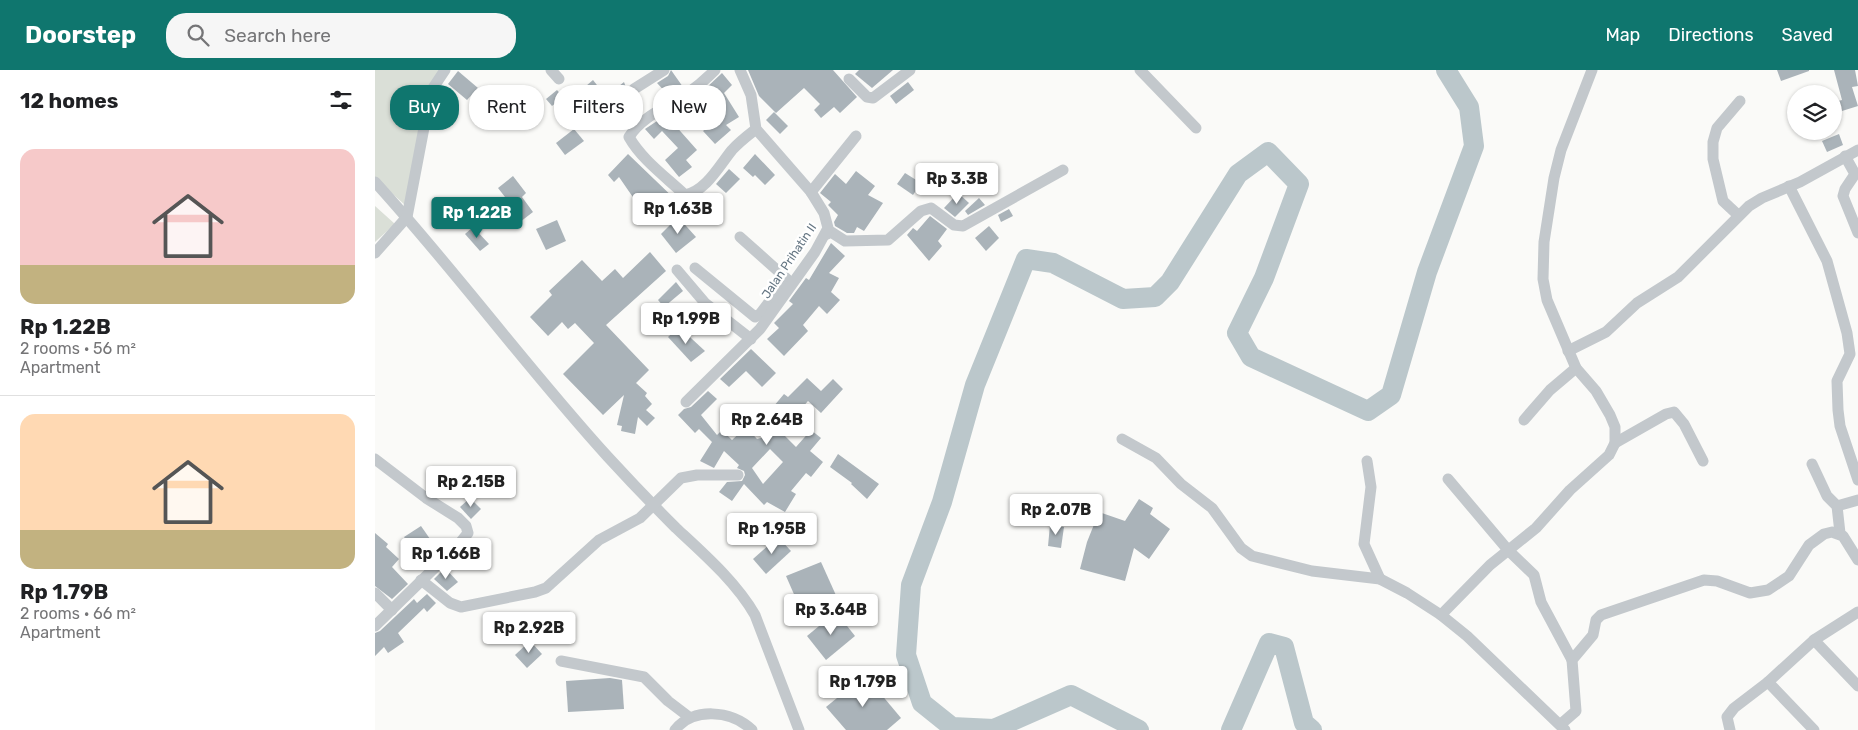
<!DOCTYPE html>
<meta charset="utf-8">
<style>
body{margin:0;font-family:Rubik,sans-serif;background:#f6f6f6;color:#202124;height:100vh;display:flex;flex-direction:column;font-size:19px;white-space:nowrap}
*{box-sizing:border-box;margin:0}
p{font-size:16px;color:#757577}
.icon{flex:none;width:28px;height:28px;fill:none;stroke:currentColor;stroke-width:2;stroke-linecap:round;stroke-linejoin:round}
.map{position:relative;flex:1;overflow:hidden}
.side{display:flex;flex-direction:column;background:#fff;width:375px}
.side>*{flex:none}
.hud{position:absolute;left:15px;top:15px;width:475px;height:45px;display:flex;gap:10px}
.tools{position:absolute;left:1412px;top:15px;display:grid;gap:10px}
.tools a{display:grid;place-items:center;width:55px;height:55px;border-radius:50%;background:#fff;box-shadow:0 1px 4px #0004;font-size:25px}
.price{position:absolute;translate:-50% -42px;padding:0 11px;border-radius:5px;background:#fff;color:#222;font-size:16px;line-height:32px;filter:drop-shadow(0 1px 2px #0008)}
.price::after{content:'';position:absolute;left:50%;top:30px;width:15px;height:11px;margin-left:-8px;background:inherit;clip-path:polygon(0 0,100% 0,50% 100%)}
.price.current{background:#0f766e;color:#fff}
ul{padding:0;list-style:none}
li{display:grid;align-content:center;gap:10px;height:265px;padding:0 20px}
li+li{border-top:1px solid #e0e0e0}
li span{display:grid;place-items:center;height:155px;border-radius:15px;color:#555}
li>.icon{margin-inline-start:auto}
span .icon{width:90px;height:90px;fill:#fffc;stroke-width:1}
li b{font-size:21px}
h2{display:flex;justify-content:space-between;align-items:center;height:60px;padding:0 20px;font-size:21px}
.chip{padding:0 18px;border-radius:20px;background:#fff;box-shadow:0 1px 4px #0004;font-size:18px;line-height:45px}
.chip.current{background:#0f766e;color:#fff}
header{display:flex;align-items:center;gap:30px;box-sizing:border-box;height:70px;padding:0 25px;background:#0f766e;color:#fff}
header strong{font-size:24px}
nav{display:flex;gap:28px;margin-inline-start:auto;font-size:18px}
.search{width:350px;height:45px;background:#f6f6f6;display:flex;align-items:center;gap:12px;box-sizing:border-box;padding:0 18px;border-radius:20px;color:#757577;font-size:19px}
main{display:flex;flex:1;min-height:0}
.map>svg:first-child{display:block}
</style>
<header>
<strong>Doorstep</strong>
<div class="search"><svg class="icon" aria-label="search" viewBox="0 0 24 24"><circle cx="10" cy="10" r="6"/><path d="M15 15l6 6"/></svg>Search here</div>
<nav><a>Map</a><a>Directions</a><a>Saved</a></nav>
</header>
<main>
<section class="side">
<h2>12 homes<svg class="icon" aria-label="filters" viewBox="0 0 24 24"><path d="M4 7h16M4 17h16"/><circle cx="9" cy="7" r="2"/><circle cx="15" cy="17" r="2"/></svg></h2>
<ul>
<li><span style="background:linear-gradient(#f6c9c9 75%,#c2b280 0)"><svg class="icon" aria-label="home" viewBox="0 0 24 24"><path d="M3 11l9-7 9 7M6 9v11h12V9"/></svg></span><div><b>Rp 1.22B</b><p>2 rooms · 56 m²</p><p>Apartment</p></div></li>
<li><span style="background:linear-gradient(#ffd9b3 75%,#c2b280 0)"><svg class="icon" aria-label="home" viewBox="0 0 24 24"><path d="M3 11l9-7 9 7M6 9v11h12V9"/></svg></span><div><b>Rp 1.79B</b><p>2 rooms · 66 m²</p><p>Apartment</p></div></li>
</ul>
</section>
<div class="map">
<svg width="1483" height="660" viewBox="0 0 1483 660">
<rect width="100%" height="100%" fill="#fafaf8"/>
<g fill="#dadfd7">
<polygon points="0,0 67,0 30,135 0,108"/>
<polygon points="0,136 20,154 0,172"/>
</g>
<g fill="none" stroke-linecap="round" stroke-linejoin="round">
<g stroke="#bbc7cb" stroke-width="20">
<polyline points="764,660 696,625 619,659 577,657 547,633 531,585 536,515 567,432 600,315 651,189 678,193 748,229 780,227 795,212 863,104 893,82 924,114 889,208 862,263 876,287 993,341 1016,325 1052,202 1099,76 1094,37 1071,0"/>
<polyline points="856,660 894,573 909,577 929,653 937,660"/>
</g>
</g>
<g fill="#aab3b9" fill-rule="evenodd">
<polygon points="296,0 308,17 294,26 282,13 293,6"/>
<polygon points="373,0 458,0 482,27 465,43 459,37 446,48 439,40 445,34 429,18 401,43 384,26"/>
<polygon points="484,0 518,0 497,18 480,4"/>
<polygon points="1402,0 1434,0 1434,1 1406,11"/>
<polygon points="1459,0 1480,0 1483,16 1477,17 1483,36 1467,41 1463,31 1467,30"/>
<polygon points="83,1 103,18 92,30 73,14"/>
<polygon points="347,3 357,15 349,23 364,47 351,55 356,60 340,74 328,61 347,43 344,38 346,37 329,20"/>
<polygon points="218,10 229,24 221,30 211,16"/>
<polygon points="249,12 253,23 262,28 246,41 233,25"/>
<polygon points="533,12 539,20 521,34 515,26"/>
<polygon points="182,20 188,27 177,36 171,29"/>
<polygon points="399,42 413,56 405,64 391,50"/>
<polygon points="291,45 322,80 311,90 317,97 304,107 290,90 303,78 287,61 279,69 270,59"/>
<polygon points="199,59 209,71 190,85 181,73"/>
<polygon points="1464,64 1468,75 1452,82 1447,71"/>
<polygon points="253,84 305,134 298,142 281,125 264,136 244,107 239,112 233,105"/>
<polygon points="380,84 400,105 390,115 380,105 378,107 368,98"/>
<polygon points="354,99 365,109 351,123 341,114"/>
<polygon points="481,101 500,116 493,125 508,133 489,161 482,157 479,163 472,163 460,156 459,152 463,145 453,135 456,132 445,123 460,104 471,114"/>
<polygon points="530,103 546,113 538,125 522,114"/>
<polygon points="138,106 151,123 147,127 158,142 145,152 133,137 124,145 118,137 130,127 123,118"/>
<polygon points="583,123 594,133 580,147 569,138"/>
<polygon points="604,128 610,135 593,145 590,141"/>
<polygon points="634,139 638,146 626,152 623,145"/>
<polygon points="555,146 572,159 563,171 567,176 554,191 532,165 538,158 542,161"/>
<polygon points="303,147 321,167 301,183 286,164"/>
<polygon points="182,150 191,171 171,180 161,159"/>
<polygon points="614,156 624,168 611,181 600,168"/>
<polygon points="98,157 114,174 105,181 90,164"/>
<polygon points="456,173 470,186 454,203 464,208 456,222 465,230 452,244 444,236 428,255 433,261 409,286 392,269 404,258 399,253 418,234 414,231 431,208 434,210"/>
<polygon points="275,182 291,201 231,255 274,300 261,313 272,323 270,326 277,334 271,340 280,348 272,356 263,347 260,364 246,361 247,356 242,355 249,325 228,345 188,304 219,273 200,253 193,259 187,252 173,266 155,247 177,225 174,221 207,190 227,211 240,199 248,208"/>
<polygon points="301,212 308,221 289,237 283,230"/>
<polygon points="304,257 330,281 316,292 293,267"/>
<polygon points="376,279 401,303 387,317 371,301 354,317 345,309"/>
<path d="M432,308L446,321L458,309L468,319L446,343L433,331L406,362L421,377L436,360L446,368L435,381L448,392L436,407L431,403L416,421L421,424L410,442L392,432L389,435L369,414L357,431L344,422L352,412L367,411L370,405L369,401L362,398L364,395L349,381L339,398L325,391L337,372L324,359L320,363L303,345L309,339L316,337L333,321L342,329L326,345L342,365L347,360L357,370L371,357L382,369L386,368L400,350L393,343L409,324L413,327ZM395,379L408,392L388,414L377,398Z"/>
<polygon points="463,384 504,414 492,429 476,414 477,413 455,397"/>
<polygon points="95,428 106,439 96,449 85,437"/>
<polygon points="764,429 778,438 775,444 795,459 774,489 759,478 750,511 705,499 712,472 724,442 750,451"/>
<polygon points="675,455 689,457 686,478 673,476"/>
<polygon points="46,456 62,479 45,490 29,467"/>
<polygon points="0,463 13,474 11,477 24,489 17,497 33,514 17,529 0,516"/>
<polygon points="403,467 416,481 391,504 378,489"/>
<polygon points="446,492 464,532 429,547 411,506"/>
<polygon points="70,498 83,512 72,521 59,509"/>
<polygon points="52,524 61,533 52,542 49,538 23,563 29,572 13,583 9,577 0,586 0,563 5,561 39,529 42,533"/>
<polygon points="461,542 480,566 451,590 432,566"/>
<polygon points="155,571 167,584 152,598 140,585"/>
<polygon points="490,605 526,648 512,660 471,660 451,637"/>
<polygon points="235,608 247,610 249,639 193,642 191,611"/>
</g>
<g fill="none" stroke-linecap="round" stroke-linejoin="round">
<g stroke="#c3c8cc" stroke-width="11">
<polyline points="176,0 184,9"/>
<path d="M340,0C332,8 323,16 313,23C294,36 267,46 254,67C267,90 291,107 310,125C331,121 344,96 357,80C364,72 372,66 381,59"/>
<polyline points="765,0 821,58"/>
<polyline points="474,9 492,27 498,28 535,0"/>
<polyline points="259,19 289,0"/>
<polyline points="1470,86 1480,104 1470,119 1468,126 1483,163"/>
<path d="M0,112C81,201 152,298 233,387C255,411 278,435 301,458C329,484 361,512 380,545L424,660"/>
<polyline points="1414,116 1452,191 1472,263 1475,284 1462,311 1463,340 1465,356 1483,410"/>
<polyline points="436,122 481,66"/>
<polyline points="1363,145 1348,131 1338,89 1338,72 1342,58 1365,31"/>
<polyline points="452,164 456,162 470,171 513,170 546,141 556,138 579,155 588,156 688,100"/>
<polyline points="365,167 412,209"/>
<polyline points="0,183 32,147 56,21 70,0"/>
<polyline points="320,198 380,247 385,244 408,214"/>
<polyline points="302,200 330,233 376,269"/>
<polyline points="1193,281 1231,262 1262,233 1303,207 1374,136 1387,128 1425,112 1483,80"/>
<polyline points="311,332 385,259 440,182 453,158 449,143 436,122 381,59 376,25 365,0"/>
<polyline points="1149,350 1175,320 1201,298"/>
<polyline points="747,369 781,388 806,414 837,438 866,478 877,486 937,501 1005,509 1032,523 1066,545"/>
<polyline points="1240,373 1291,344 1299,342 1309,354 1328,391"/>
<polyline points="0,389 51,428 83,448 91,456 93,463 85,473 0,556"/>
<polyline points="992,391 996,417 989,474 1005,509"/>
<polyline points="1437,394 1452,426 1462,436 1465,463"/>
<polyline points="1073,409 1133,480 1159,505 1166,532 1197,590"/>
<polyline points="1462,436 1483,430"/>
<polyline points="46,510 75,533 86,537 160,522 171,518 224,470 265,448 306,408 322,405 363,405"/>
<polyline points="0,523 17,540"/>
<polyline points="1483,542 1439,570 1483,616"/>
<polyline points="186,591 269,607 293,631 314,647"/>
<polyline points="1393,612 1439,660"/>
<polyline points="1186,654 1201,641 1197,590 1218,565 1221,550 1226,545 1329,510 1342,511 1375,523 1393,520 1414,506 1434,475 1449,464 1457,462 1468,466 1483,490"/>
<path d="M300,660C317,637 357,640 377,660"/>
<polyline points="1190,660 1092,566 1066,545 1115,495 1161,458 1195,420 1234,385 1240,373 1240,357 1235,345 1221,321 1201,298 1172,230 1168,209 1169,172 1179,108 1186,80 1217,0"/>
<polyline points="1355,660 1352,647 1359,638 1393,612 1439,570"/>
</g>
</g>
<g text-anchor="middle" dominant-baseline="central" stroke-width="5" stroke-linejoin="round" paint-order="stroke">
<g font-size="12" fill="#657683" stroke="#fff">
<text transform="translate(414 191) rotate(-56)">Jalan Prihatin II</text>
</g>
</g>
</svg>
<div class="tools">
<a><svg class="icon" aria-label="layers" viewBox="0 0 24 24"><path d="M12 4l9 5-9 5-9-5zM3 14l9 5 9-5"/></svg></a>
</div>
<b class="price" style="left:582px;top:135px">Rp 3.3B</b>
<b class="price" style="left:303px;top:165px">Rp 1.63B</b>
<b class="price current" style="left:102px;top:169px">Rp 1.22B</b>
<b class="price" style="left:311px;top:275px">Rp 1.99B</b>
<b class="price" style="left:392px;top:376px">Rp 2.64B</b>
<b class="price" style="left:96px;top:438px">Rp 2.15B</b>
<b class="price" style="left:681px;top:466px">Rp 2.07B</b>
<b class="price" style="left:397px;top:485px">Rp 1.95B</b>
<b class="price" style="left:71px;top:510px">Rp 1.66B</b>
<b class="price" style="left:456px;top:566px">Rp 3.64B</b>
<b class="price" style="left:154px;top:584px">Rp 2.92B</b>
<b class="price" style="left:488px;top:638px">Rp 1.79B</b>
<div class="hud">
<a class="chip current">Buy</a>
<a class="chip">Rent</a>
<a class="chip">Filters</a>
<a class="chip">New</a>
</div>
</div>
</main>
